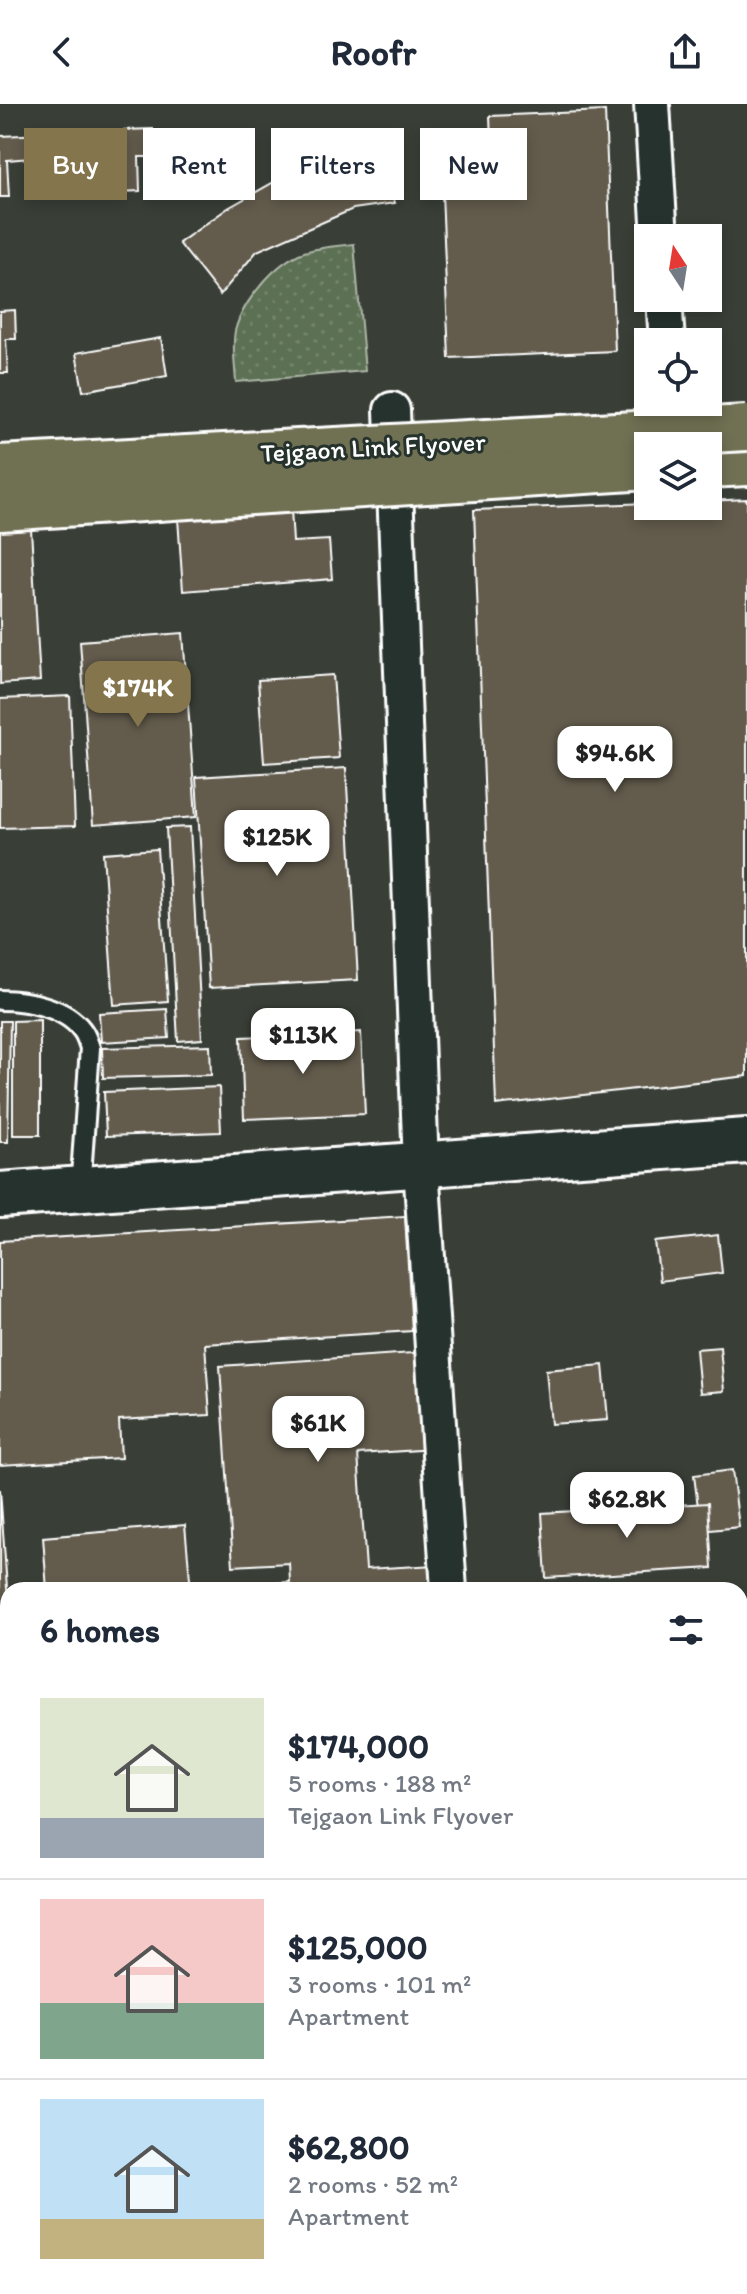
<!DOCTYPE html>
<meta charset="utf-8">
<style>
body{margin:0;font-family:Itim,sans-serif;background:#f6f6f7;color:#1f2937;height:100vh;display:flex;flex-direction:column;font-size:30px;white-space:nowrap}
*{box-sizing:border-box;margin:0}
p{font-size:26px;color:#747a83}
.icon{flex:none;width:44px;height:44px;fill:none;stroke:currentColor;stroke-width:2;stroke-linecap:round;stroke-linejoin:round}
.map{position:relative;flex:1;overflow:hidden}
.side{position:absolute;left:0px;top:1478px;width:748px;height:712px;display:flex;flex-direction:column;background:#fff;border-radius:24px 24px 0 0;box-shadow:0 4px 12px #0003}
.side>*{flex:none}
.guide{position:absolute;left:24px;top:24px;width:700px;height:72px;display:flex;gap:16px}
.needle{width:52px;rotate:348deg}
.controls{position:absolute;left:634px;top:120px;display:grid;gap:16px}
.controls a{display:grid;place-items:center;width:88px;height:88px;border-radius:0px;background:#fff;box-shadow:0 4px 12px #0003;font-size:40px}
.price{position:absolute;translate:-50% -68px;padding:0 18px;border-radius:16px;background:#fff;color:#222;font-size:26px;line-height:52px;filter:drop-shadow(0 2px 4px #0008)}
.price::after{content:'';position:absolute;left:50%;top:48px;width:24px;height:18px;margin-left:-12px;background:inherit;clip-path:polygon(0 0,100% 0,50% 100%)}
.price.active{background:#84754c;color:#fff}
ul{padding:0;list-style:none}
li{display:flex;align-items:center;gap:24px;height:200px;padding:0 40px}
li+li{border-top:2px solid #e0e1e3}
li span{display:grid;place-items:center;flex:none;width:224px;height:160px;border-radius:0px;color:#555}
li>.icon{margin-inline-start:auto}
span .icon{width:96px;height:96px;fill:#fffc;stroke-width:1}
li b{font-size:34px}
h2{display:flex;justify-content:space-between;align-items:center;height:96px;padding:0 40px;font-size:34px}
.tag{padding:0 28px;border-radius:0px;background:#fff;box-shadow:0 4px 12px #0003;font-size:28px;line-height:72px}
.tag.active{background:#84754c;color:#fff}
header{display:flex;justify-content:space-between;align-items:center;height:104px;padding:0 40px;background:#fff;font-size:36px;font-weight:700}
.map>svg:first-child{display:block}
</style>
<header><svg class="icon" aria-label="back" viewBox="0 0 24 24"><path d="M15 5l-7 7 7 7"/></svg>Roofr<svg class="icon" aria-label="share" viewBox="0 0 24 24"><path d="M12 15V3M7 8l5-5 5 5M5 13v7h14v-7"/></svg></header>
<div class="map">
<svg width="747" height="2190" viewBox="0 0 747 2190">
<defs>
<pattern id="grass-dots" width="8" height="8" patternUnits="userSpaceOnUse" patternTransform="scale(2)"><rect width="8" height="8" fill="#5c6f52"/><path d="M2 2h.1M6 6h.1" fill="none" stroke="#74856c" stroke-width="1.8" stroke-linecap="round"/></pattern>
</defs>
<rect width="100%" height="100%" fill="#393f37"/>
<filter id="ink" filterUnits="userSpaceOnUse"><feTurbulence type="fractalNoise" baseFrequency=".0125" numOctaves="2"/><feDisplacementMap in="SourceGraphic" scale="16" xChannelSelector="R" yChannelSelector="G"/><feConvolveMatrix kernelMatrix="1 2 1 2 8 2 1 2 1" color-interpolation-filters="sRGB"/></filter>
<g filter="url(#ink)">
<path fill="url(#grass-dots)" stroke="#aeb7a8" stroke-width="2" d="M354,140L365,267L236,278C235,262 232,243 235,227C242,199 275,158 304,148C319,143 337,142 354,140Z"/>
<g fill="#645b4d" stroke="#fff" stroke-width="2">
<polygon points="605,7 615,247 449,254 441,65 492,63 490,12"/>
<polygon points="153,25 154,53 139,53 140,87 33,92 31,54 7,56 9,93 0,93 0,32 45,30 45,38 66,37 66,29 110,27 110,35 125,34 124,26"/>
<polygon points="372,32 395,99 353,105 257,147 220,191 179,139 228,104 297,65"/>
<polygon points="15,206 16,235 6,235 8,269 0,269 0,207"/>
<polygon points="161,234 167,272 83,287 76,249"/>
<polygon points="747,395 747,972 496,1001 474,406 648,399 648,402 708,402 708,397"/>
<polygon points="291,405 293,438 329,436 332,475 183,487 178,414"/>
<polygon points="31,425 40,577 0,580 0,427"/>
<polygon points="183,529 196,713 93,721 80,537"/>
<polygon points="333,571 339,654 264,659 258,576"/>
<polygon points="70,592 75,722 0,724 0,595"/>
<polygon points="346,664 358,876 209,884 196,673"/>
<polygon points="190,723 202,935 178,937 166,724"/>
<polygon points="157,745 168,897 114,901 103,749"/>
<polygon points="167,905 169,934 101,938 99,909"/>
<polygon points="40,916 40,1031 13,1031 13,917"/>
<polygon points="0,917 10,917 8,1038 0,1038"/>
<polygon points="361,928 365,1010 244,1015 241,933"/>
<polygon points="210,941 211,971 103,974 102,944"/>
<polygon points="219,983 221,1028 106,1032 104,988"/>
<polygon points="405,1112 412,1227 205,1240 210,1311 119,1316 121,1354 0,1361 0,1137"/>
<polygon points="718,1131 722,1169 660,1177 655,1138"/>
<polygon points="720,1243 724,1287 700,1289 696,1245"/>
<polygon points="428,1248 434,1345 358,1350 366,1465 436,1461 438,1486 212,1486 212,1483 290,1478 289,1459 233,1462 220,1262"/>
<polygon points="603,1261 608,1316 551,1320 546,1266"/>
<polygon points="732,1366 739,1423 701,1427 694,1371"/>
<polygon points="0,1385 8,1498 8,1700 0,1701"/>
<polygon points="708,1399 712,1464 546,1474 542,1409"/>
<polygon points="185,1421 191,1486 47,1486 43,1433"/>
<polygon points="740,1800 747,1800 747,2190 562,2190 562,2182 740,2182"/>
<rect x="0" y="1900" width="8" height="56"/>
<polygon points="5,2022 8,2022 8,2059 3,2059"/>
<polygon points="0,2164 8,2165 8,2182 23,2182 23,2190 0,2190"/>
<polygon points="30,2182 59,2182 59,2190 29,2190"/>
<polygon points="77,2182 161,2182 160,2190 77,2190"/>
<rect x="283" y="2182" width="32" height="8"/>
</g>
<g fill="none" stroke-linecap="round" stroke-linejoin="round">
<defs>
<g id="service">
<path d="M0,896C26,896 65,903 82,926C86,931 88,938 90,944L80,1086"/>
<polyline points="0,1827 8,1825"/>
</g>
<g id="minor">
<polyline points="652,0 660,134"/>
<polyline points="664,194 667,238"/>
<polyline points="392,306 421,1062 449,1486"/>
<polyline points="489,2182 489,2190"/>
</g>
<g id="tertiary">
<polyline points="0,1091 747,1037"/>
<polyline points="740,1744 747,1743"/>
</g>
<polyline id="primary" points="708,361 747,359"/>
</defs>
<use href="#service" stroke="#fff" stroke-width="24"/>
<use href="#minor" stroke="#fff" stroke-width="40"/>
<use href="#tertiary" stroke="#fff" stroke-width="50"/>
<use href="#primary" stroke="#fff" stroke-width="50"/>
<use href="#service" stroke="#26332d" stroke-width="18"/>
<use href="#minor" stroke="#26332d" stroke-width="34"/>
<use href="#tertiary" stroke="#26332d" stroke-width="44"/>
<use href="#primary" stroke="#706f52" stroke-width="44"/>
<defs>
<g id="primary-bridge">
<polyline points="0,364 747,324"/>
<polyline points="0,404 648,363"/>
</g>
</defs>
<use href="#primary-bridge" stroke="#fff" stroke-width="50" stroke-linecap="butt"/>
<use href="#primary-bridge" stroke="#706f52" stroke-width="44"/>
</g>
</g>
<g text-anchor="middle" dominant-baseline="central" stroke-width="6" stroke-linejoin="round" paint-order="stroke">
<g font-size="26" fill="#fff" stroke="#26332d">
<text transform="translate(373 343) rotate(-3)">Tejgaon Link Flyover</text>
</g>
</g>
</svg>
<div class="controls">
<a><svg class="needle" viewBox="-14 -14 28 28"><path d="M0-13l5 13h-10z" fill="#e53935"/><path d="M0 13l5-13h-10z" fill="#747a83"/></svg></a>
<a><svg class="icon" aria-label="locate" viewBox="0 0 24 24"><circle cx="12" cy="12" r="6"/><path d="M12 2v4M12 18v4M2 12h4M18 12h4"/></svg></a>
<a><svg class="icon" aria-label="layers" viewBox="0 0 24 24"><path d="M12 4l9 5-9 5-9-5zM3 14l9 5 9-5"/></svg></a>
</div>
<b class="price active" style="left:138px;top:625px">$174K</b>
<b class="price" style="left:615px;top:690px">$94.6K</b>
<b class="price" style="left:277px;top:774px">$125K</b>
<b class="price" style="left:303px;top:972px">$113K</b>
<b class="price" style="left:318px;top:1360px">$61K</b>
<b class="price" style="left:627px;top:1436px">$62.8K</b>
<div class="guide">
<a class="tag active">Buy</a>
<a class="tag">Rent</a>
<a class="tag">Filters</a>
<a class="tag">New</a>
</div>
<section class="side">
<h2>6 homes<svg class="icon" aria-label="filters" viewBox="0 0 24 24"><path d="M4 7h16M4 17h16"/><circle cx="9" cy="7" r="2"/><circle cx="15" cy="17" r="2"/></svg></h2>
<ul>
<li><span style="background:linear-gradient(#dfe7d0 75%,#9aa5b1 0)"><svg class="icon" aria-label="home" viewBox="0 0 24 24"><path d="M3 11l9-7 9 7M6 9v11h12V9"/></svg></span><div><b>$174,000</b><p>5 rooms · 188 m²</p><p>Tejgaon Link Flyover</p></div></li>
<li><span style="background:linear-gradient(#f6c9c9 65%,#7fa58c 0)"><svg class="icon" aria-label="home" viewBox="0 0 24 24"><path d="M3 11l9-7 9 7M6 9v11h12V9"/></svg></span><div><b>$125,000</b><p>3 rooms · 101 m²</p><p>Apartment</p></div></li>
<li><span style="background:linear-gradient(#bfe0f5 75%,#c2b280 0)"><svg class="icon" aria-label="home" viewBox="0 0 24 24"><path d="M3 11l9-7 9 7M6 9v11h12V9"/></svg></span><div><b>$62,800</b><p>2 rooms · 52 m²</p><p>Apartment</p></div></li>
</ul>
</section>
</div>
